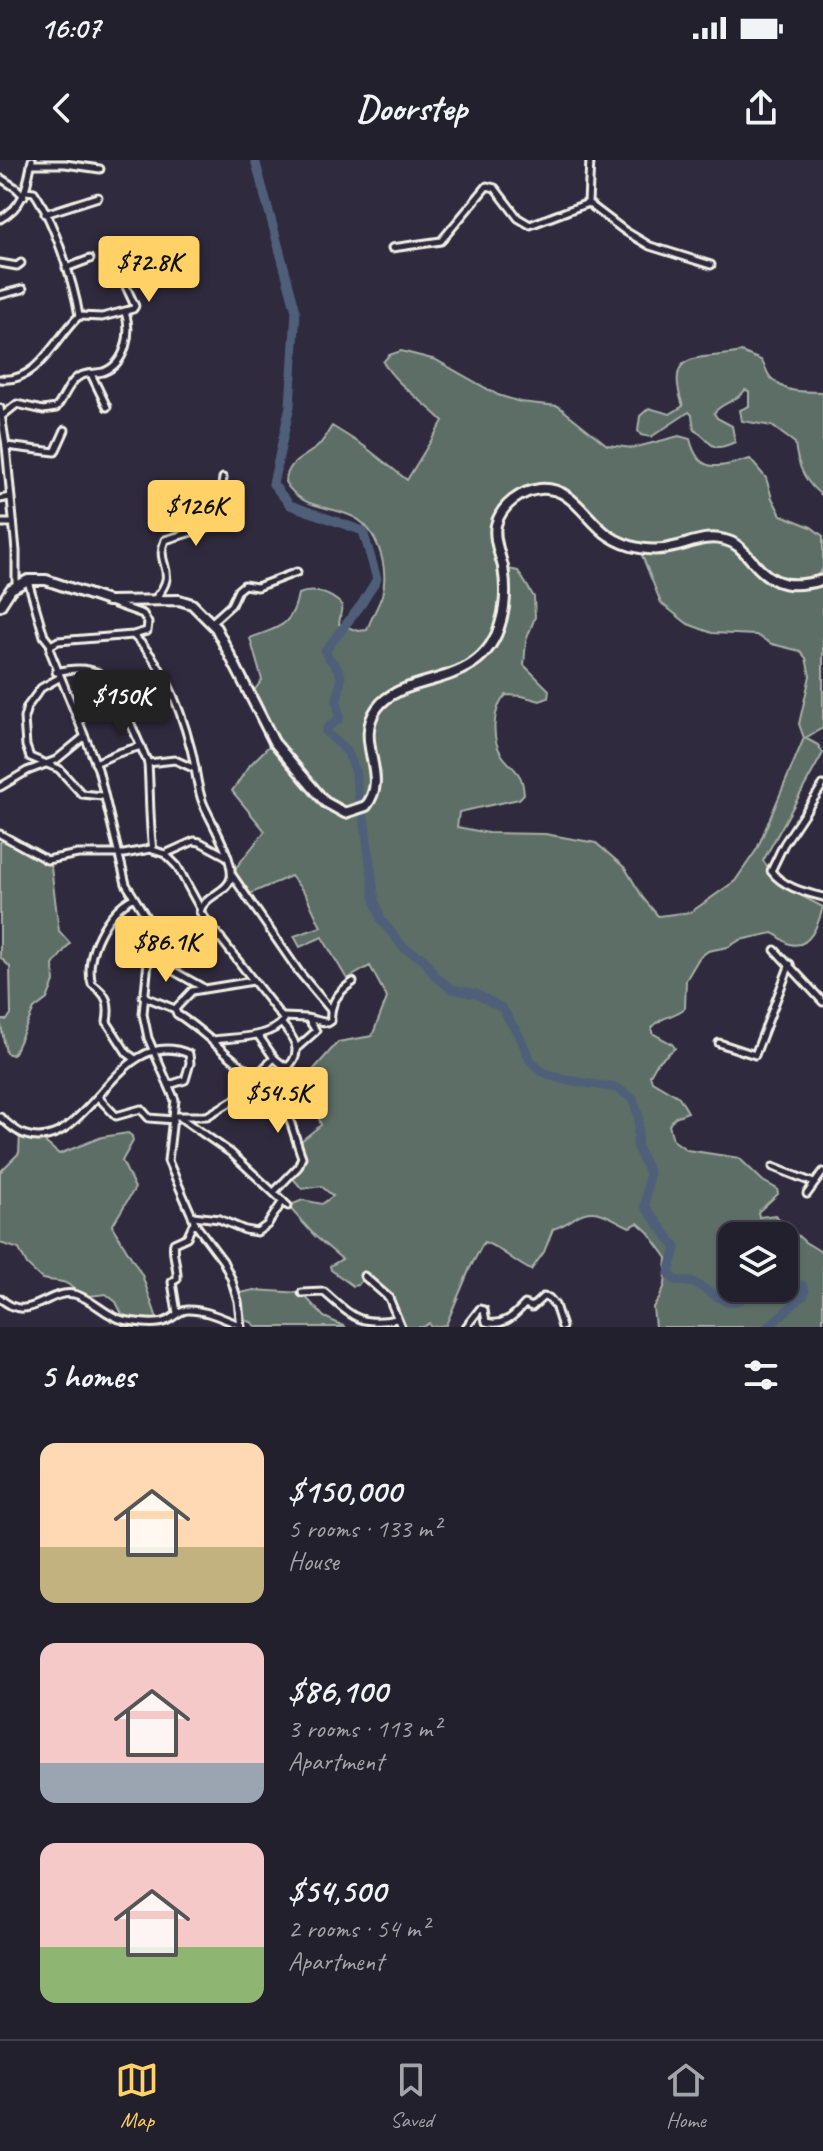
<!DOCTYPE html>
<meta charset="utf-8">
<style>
body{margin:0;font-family:Caveat,sans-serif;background:#2b2836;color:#f1f3f6;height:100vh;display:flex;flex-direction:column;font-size:30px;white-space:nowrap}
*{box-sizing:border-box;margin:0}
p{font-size:26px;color:#a3a3aa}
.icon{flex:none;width:44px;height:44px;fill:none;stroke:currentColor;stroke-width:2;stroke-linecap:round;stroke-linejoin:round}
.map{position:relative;height:1167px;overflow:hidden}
.panel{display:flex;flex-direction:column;background:#23202e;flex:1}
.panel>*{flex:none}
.fabs{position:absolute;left:718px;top:1062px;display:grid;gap:16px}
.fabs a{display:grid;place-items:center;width:80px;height:80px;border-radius:16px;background:#23202e;box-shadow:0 2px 6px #0004,0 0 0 2px #403e4a;font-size:40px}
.price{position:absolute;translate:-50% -68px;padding:0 18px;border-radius:8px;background:#ffd166;color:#111;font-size:26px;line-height:52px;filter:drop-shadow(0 2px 4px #0008)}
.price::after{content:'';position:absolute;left:50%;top:48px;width:24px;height:18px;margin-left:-12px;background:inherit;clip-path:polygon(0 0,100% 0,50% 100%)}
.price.selected{background:#222;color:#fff}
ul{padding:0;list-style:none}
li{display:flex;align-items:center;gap:24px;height:200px;padding:0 40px}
li span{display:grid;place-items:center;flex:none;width:224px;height:160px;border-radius:16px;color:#555}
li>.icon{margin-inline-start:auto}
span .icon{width:96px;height:96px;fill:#fffc;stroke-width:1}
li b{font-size:34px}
h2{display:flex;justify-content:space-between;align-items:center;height:96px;padding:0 40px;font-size:34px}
.status{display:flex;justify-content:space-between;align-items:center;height:56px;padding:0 40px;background:#23202e;direction:ltr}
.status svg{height:22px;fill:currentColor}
header{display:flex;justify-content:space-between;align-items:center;height:104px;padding:0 40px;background:#23202e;font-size:36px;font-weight:700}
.menu{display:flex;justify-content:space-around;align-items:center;height:112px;border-top:2px solid #403e4a;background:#23202e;font-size:22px;color:#a3a3aa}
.menu a{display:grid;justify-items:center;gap:4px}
.menu .selected{color:#ffd166}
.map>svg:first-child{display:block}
</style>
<div class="status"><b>16:07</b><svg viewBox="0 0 49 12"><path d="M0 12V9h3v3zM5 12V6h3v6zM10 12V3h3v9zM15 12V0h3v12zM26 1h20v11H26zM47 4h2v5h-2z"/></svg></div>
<header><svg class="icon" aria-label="back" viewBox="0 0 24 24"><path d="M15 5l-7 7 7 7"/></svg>Doorstep<svg class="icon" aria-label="share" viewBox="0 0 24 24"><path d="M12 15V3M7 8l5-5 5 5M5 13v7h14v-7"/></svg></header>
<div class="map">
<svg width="823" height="1167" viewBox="0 0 823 1167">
<rect width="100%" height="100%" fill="#2f2a3d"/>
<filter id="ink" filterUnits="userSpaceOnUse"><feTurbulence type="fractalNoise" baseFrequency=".0125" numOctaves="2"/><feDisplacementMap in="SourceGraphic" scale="16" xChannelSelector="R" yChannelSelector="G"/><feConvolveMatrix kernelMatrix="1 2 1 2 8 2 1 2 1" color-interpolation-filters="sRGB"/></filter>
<g filter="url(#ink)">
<g fill="#5b6e66" stroke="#a8b0a7" stroke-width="2" fill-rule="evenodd">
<path d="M401,191L436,200L498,235L520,242L558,246L607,285L633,288L679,276L690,279C699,316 720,307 750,299L766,318L772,338L781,355L811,367L823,376V409L811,422L823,420V568L805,578L818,585L823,593L763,701L786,728L823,747C819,762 810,790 790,784C784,782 778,775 773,773L740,780L728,787L708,791L699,798L686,820L685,848C674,857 661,856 652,868V873L672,884L675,888L657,903L650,915L652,921L679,937L688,952L675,957L669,965L673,980L687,990L739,998L763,1021L777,1029L778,1034L758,1052L759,1057L775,1055L805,1082L823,1093V1167H655L653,1147L659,1139L665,1125L667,1098L648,1072L638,1063L630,1067C611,1059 596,1044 576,1057C567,1063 563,1066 553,1069L544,1092L531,1110C513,1102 502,1088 484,1082L470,1108L446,1165L430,1167L429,1163L423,1167H401L389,1138L365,1116L358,1125L353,1126L331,1110L330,1106L342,1099L315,1076L288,1046L303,1040L322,1044L333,1036L321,1026L302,1029L290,1015L301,1001L296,985L321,965L306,918L338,882L372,876L387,838L370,806L347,819L322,777L300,787L294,776L321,767L306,735L291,716L247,735L231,714L265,671L232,631L250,605L273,582L250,536L262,520L250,478C279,467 292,467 298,434C314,428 330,433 342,445L339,464L358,471L367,470C371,458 378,447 382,435C390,408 377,365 349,355C324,345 301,348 285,322C289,301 300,300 316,288C323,283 327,273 332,266L364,286L407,320L443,261C423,240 398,227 383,202L389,195ZM553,329L624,383L639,388L661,443L688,464L712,473L756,475L772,484L800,491L806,498L810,516L799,564L804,578L757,689L735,721L691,752L658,756L643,738L625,708L596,683L545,674L488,673L457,667L459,652L519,639L524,634C523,627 523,620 519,615C515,608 507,603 502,595C491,579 492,549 506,535L522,536L540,541L548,538L549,530L524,505L526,481L535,457L534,437L518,411L503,408L496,365L515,339ZM732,1076H784V1128H732Z"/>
<path d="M741,192L761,200C765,205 767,214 771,218C788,235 803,231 823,232V336C804,323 797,304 795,283L772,266L742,261L740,250L749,246V231L745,230C737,242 722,242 714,253L717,258L732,266L735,282C707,295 714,280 694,270L692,255L689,252L651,277L641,275L638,271L640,256L649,248L670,254L683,246C663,187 701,201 741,192Z"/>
<polygon points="7,680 47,700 51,707 59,771 70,783 53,805 54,822 47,839 34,849 13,895 6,893 0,860 7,860 11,854 10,807 0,797 0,682"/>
<path d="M20,973L39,977L59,994L102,977L128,973L132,976L133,981L122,1001L135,1028L112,1066L142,1115L160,1167H122L125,1160L116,1142L106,1134L81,1137C65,1118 65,1123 42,1119L27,1105L19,1089L0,1083V1012L19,993Z"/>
<polygon points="254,1130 302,1133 324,1157 346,1167 257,1167 251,1162 240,1159 236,1134"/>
</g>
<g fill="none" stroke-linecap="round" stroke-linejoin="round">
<g stroke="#505f7a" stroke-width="9">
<path d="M255,0L296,151L290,246L273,324L290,345L363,371L377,419L361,445L325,491C329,501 337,504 340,513C343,523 338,530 337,540C337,546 340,552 339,559L327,568L326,572L347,591L355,609L359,640"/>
<polyline points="364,657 375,741 381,760 404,788 424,799 435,816 452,829 476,834 502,848 521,879 530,900 541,911 561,919 617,928 633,939 639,958 637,987 649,1013 645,1046 676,1088 669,1113 675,1120 695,1123 726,1142 741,1140 749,1128"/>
<polyline points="768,1167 803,1136 805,1131 802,1125 784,1120"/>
</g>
<defs>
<g id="minor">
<polyline points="590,0 588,43 625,71 650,86 711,105"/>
<polyline points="31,4 65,4 100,9"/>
<polyline points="2,19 16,28 24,36"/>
<polyline points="45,54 98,37"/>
<path d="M0,59C25,46 27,25 32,0"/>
<polyline points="392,88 441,81 487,26 495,28 518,58 530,65 588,43"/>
<polyline points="0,103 17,106 21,103"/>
<polyline points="66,108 90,99"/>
<polyline points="0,135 23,129"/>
<polyline points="79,156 102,157 133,149 135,146 123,120"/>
<polyline points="91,214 107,247"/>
<path d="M0,219C37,224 55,178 79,156C74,123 53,59 34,32L26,31"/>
<polyline points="0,248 6,286 16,391 16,425"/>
<path d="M2,256L17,244L43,250L56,248C64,239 68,223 78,217C86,212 95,214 103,212C126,204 132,173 125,152"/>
<polyline points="6,286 55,292 65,270"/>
<polyline points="0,339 10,337"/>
<polyline points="0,363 13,363"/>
<polyline points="28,421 44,476 51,485"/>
<path d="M154,440C181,410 154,406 165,380L208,367L219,348L223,318"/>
<polyline points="109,442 143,454 148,463 147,471 133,475 58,481 51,485 50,491 98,609 126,724 145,755 151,769 143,854 148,878 175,940 168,1001 196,1065 223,1101 231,1118 238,1141 241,1167"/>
<polyline points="212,462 231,445 238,430 244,425 257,427 297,412"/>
<path d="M134,476C164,504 181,550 191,589C196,607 196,625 203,643C210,660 234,699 231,717C229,732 203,736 200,752L284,860C269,879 235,877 213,880"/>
<path d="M56,512C80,506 103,507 116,530L148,603L175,600L195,609"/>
<polyline points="59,518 41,528 27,547 24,558 26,586 30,597 59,609 82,634 102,636"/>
<polyline points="95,603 118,593 141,586"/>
<path d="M148,603C150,632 149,662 153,690"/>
<path d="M823,625L784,684L771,711C783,727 804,732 823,737"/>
<polyline points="0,627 27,611 56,600 84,577"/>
<polyline points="0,674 47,700 78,694 124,694 150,689 165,694 194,681 200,682 226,696"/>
<polyline points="165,694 177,706 200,748"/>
<polyline points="232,715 299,812 330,849"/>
<path d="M133,738C107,750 83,796 92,824C108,835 110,844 107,862L127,893L135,899"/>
<path d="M152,776C177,780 197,783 221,778"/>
<polyline points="775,790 823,842"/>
<polyline points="151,792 170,809 202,827"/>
<polyline points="143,836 175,849 192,831 253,821"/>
<path d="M283,857L307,858L328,863L331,861C329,844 339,831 353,822"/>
<polyline points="258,875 274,898"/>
<polyline points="719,883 755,895 790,804"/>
<polyline points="297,888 316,871 309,860"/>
<polyline points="98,937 116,956 141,949 149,958 174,960"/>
<path d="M174,956H207L239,937L254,924L256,916C227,898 206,872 177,854L175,849"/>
<path d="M0,957C8,964 16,972 26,975C88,995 116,862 189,894L190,903L185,920L169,925"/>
<polyline points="181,958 231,993 288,1046"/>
<polyline points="773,1007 814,1023"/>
<path d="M274,1032L298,1007L302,997C289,963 290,939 256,916L274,898L284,906H289C303,891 294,878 282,864"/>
<polyline points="807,1034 823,1012"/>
<polyline points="193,1056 219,1059 245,1070 257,1072 267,1065 283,1041"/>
<polyline points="364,1116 389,1138 401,1167"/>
<path d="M302,1133L324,1132C351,1155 358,1167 397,1159"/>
<path d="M0,1138C29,1165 47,1129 74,1134C92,1138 105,1156 123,1160C135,1162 155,1166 166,1161C174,1158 178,1151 187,1150C205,1149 223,1159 240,1165"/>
<path d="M177,1153L172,1122L177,1119C178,1106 171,1092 174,1083L187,1077L194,1062"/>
<path d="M466,1167L480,1149L484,1150L486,1162C503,1167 514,1156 525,1144L532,1147L543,1137L549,1138L555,1145L562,1167"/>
</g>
<path id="highway" d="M0,446L11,429L28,420H46L108,441L179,440L192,444L216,468L274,582L325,642L345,653L366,646C391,615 353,582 377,548C404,510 483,532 501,461C506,444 506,425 503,407C500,394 493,378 496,365C501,345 521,331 540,329C572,326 586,360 608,375C628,389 654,393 678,386C693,382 708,375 725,380C738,383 744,392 753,402C774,427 792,428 823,420"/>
</defs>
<use href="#minor" stroke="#f4f1e8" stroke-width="11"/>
<use href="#highway" stroke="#f4f1e8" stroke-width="14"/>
<use href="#minor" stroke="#2f2a3d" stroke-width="5"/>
<use href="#highway" stroke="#2f2a3d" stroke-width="8"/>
</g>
</g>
</svg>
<div class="fabs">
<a><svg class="icon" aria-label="layers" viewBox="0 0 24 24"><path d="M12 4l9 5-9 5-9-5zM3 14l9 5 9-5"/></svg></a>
</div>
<b class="price" style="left:149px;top:144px">$72.8K</b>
<b class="price" style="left:196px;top:388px">$126K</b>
<b class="price selected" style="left:122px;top:578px">$150K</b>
<b class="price" style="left:166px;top:824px">$86.1K</b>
<b class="price" style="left:278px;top:975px">$54.5K</b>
</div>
<section class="panel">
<h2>5 homes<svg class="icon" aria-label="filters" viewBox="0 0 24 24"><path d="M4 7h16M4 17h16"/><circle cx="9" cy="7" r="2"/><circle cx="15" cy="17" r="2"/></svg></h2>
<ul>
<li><span style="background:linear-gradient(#ffd9b3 65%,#c2b280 0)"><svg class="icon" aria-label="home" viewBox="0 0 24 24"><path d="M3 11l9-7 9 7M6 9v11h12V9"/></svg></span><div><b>$150,000</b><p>5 rooms · 133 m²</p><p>House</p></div></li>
<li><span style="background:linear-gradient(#f6c9c9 75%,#9aa5b1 0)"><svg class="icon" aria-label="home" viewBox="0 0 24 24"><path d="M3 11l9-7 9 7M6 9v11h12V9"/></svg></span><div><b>$86,100</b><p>3 rooms · 113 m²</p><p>Apartment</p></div></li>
<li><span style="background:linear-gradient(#f6c9c9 65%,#8fb573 0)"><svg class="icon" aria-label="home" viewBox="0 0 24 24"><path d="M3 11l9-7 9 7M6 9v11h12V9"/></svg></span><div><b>$54,500</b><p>2 rooms · 54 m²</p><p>Apartment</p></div></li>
</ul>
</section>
<nav class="menu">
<a class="selected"><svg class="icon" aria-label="map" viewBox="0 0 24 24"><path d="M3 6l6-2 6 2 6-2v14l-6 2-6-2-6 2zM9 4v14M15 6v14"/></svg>Map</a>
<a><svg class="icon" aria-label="saved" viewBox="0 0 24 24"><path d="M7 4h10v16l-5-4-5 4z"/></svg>Saved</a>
<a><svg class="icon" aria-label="home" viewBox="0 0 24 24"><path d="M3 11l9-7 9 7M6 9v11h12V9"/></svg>Home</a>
</nav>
